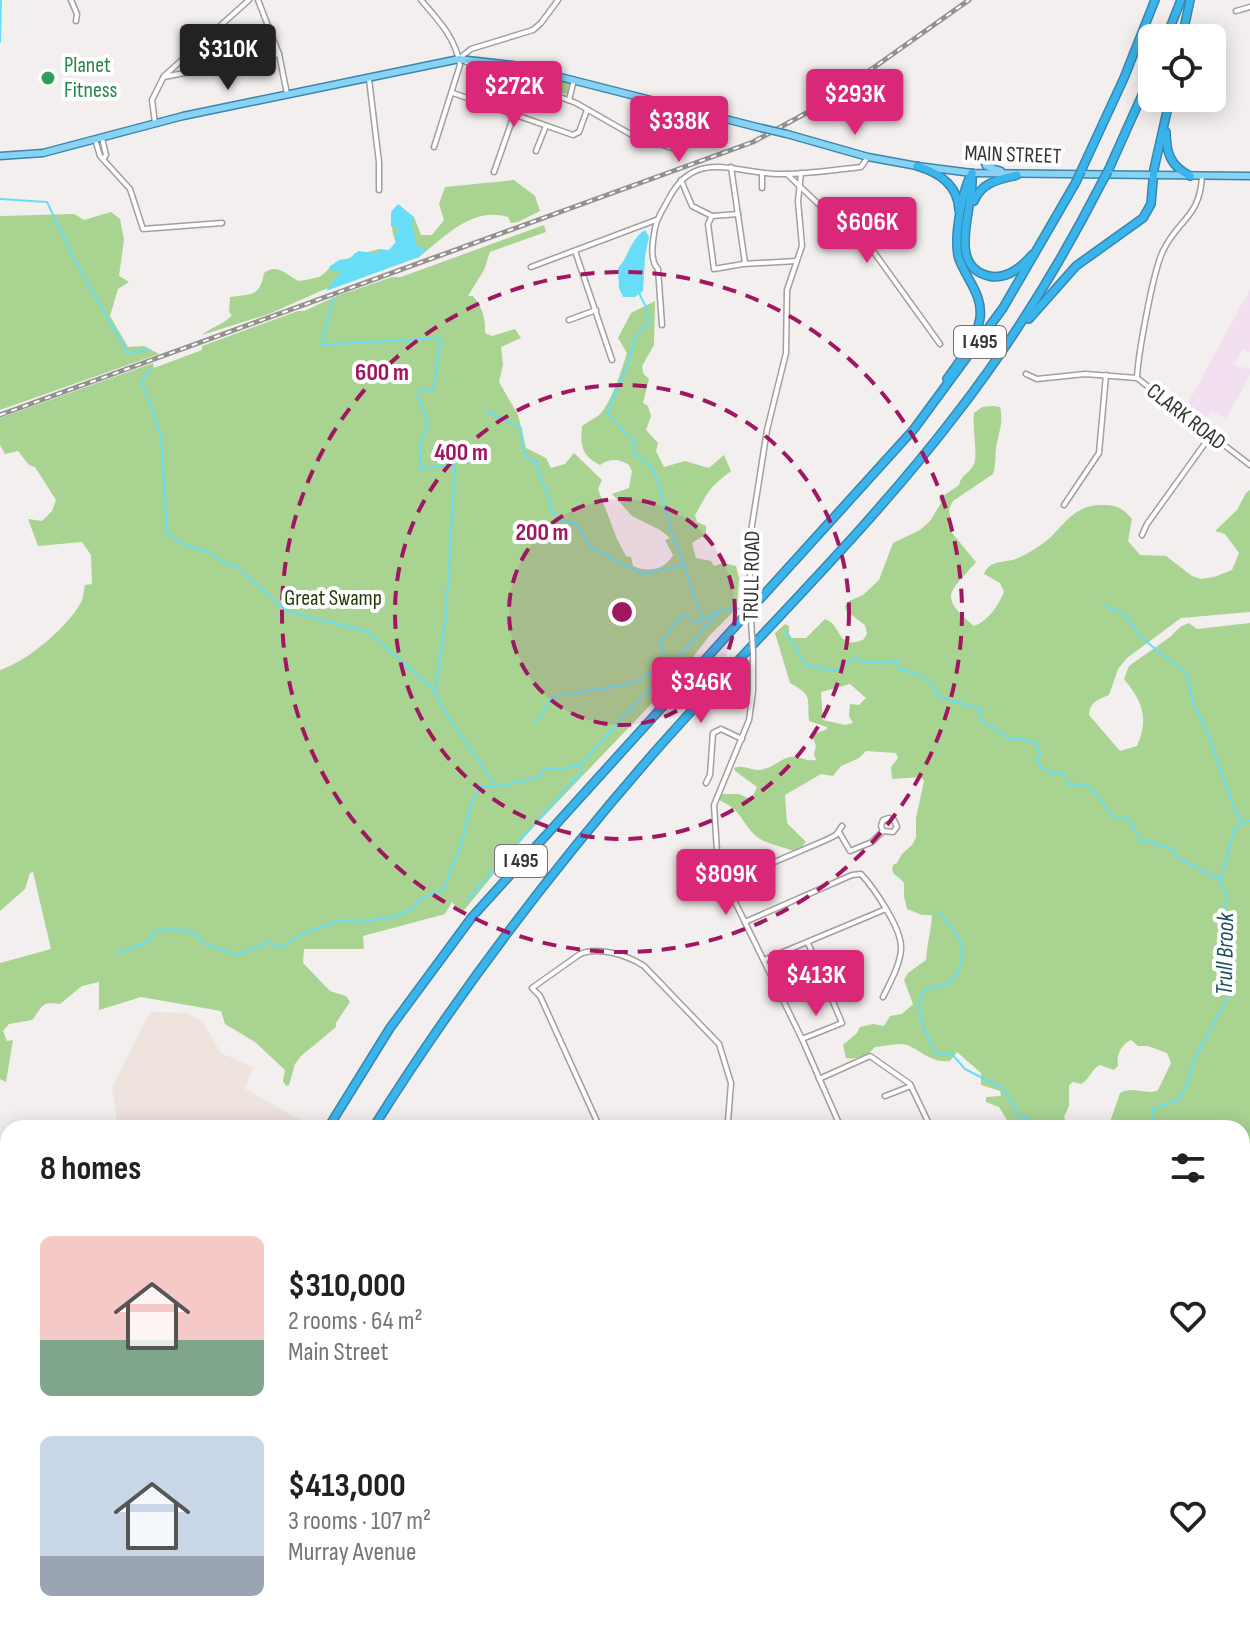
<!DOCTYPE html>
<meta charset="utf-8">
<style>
body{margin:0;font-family:"Sofia Sans Condensed",sans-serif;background:#f2f2f2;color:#202124;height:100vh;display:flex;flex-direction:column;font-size:30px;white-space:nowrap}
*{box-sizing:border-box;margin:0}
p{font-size:26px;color:#757577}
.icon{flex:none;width:44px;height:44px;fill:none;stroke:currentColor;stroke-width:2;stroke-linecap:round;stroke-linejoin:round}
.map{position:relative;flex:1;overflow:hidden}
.details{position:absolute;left:0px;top:1120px;width:1250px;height:512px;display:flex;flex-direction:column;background:#fff;border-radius:24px 24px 0 0;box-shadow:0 4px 20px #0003}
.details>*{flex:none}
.fabs{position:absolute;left:1138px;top:24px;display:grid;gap:16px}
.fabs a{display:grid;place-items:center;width:88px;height:88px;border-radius:12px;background:#fff;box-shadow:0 4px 20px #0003;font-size:40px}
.price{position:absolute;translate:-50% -68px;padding:0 18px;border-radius:8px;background:#db2777;color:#fff;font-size:26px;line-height:52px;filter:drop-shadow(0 2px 4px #0008)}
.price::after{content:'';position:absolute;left:50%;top:48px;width:24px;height:18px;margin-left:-12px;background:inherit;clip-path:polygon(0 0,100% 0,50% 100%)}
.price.current{background:#222;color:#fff}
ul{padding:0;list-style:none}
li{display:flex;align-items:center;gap:24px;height:200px;padding:0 40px}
li span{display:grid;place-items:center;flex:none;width:224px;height:160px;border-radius:12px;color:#555}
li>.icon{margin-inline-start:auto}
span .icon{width:96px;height:96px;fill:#fffc;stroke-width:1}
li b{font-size:34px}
h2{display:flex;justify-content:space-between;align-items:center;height:96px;padding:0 40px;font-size:34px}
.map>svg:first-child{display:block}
</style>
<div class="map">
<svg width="1250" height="1632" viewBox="0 0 1250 1632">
<rect width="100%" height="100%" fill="#f3efee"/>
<polygon fill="#f2e0f0" points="1250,289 1250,352 1243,349 1236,361 1232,363 1244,369 1246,366 1250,369 1250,375 1226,419 1211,411 1208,417 1200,412 1199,414 1187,405"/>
<polygon fill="#efe3de" points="150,1012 187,1013 203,1022 221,1053 253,1067 245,1089 302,1121 299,1128 118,1128 112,1087"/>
<g fill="#a8d391" fill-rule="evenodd">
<polygon points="481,65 511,68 567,82 570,83 568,95"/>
<path d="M514,180L535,196L540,211L518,222L511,223L508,217C473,206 445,236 419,257L323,290L269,314L202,335C211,327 225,324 232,315L229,312L230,297C251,294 260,297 264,273C277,263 286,274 298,281C305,280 312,279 319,277C330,271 332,259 347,260L359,251L364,253L379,249L389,251L396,242C391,233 390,214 396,206L414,217L421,235H432L444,220L439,204L445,187Z"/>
<polygon points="111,212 120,219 124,240 119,276 129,282 118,289 110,316 128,347 144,346 159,354 0,410 0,216 74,214 84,220"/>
<path d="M544,225L546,232L490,252L484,270L468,296H473C482,307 486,319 485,333L492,336L515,329L521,338L501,347L503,365L499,382L518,415L526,448L546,458L551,468L565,464L574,453L602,480L598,489L617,539L626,556L631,557L633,566C648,573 665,570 673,555L665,540L670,538L660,530L632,516L612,494L629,488L632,471L629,465C619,459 610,458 600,465C582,456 580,446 582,426C587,422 594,419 599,415C611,404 622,369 627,353L618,338L631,313L655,301L654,345L642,366L643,373L649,379L643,403L648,406L651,416L646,430L658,443L656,451L664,467L685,461L709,468L724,455L731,471C707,489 709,492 695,515L697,522L706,526V534L692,543L696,558L711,561L714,566L723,563L736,566L739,578L737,608L710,635L679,675L525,836L461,914L452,902L445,914L363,936L364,949H304L303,963L330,991L346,996L350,1002L336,1023V1027L301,1056L295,1064L289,1085L286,1086L283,1081L285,1070L255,1042L225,1024L221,1011L141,997L99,1010V982L82,986L60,1004C39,1001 43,1008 32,1020L9,1024L3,1031L7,1041L13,1040L6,1082L0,1079V963L51,949L33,872L30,873L25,889L0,911V670C26,662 67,628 80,604C84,598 83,592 85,585L92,584L91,555L82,542L38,546L28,519L42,521L52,511L56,500L35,467L29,465L18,451L5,454L0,445V418L153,363L154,368L202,350V346L298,311H304L337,296L392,277H401Z"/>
<path d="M993,406L1000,407C1004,423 998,434 996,448C995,456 996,465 993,474L953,501L949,509L952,533L976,562C950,593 937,595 974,626C987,622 999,605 1004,592L1000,583L984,574C990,560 1002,563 1016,559C1023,556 1031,551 1038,547C1064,531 1068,504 1105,505C1117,505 1124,509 1132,519L1128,541L1140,555L1166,556L1192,576L1201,579L1214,577L1232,570L1239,553L1225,534L1215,531L1237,510L1246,493L1250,490V612L1181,618L1127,658L1118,669L1109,695C1098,699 1089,703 1089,715L1120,751L1137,746C1149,719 1143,702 1124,679L1129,666L1170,637L1180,627L1189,623L1197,629L1250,623V1257L1242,1261V1128H1108L1120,1093C1133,1085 1146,1096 1158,1090L1171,1063L1167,1053L1148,1046H1138L1131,1040C1121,1045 1116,1055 1118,1066L1114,1070L1100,1065C1091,1069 1090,1079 1081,1084L1073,1082L1069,1085V1106L1064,1117L1067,1128H1012L999,1107L986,1102V1097L1001,1096L1000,1091L981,1085V1073L957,1052L950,1061C931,1063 922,1051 907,1045C898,1042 884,1047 875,1047C868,1055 857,1060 846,1058L843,1045L857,1033L860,1027L873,1024L884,1026L890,1016L902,1014L913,1004L904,980L908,973L926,960C927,944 931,931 932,915H922L907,909L904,896V883C899,875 890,876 893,865L897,863L902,854L913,844L916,837V818L924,781L921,777L892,779L891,767L898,758L896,753L866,751L859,758L841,766L833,776L821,774L785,795L787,823L806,842L799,849L793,851C781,846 765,844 756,836C740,821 743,811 719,800V794H739L748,798L753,796L757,787L735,771L734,768C743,764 750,770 759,770C772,769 780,759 790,757C799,755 806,762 816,760L814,754L816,746L812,735L827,729V727L809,721C807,696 813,696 790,683L775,633L785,624L789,626V634L792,638H806L825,619C843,626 836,650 863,640L867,634L865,625L846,611L845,606L849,601L863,595L879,580L893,543L920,530L930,521L941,503L939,499L959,485C961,475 970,473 974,464C978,455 972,427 974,413L982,407ZM850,684L866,698L859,705L850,704L849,716L853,723L845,725L823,720L821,692Z"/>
<polygon points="758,1624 818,1624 825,1632 767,1632"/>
</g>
<g fill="#67ddf7">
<polygon points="398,204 414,217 412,224 417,246 426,249 419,257 326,291 340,273 338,270 331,271 329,267 339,260 352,258 354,254 359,251 378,254 379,249 389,250 396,242 395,232 400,229 391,226 391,212"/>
<path d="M645,230L649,237L645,257L643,291L635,297H623L619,288L618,268C629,257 630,239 645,230Z"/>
</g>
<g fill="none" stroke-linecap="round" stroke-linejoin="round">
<g stroke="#67ddf7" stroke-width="2">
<polyline points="0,42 1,0"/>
<polyline points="0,199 47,202 73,257 127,352 148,351"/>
<path d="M639,293L647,309L648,324L636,335L628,363L607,413C619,421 624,437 636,442L632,448L635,454L650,465L657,479L672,533L703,619"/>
<polyline points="333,298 322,345 441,338 433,391 422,389 418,394 428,424 421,442 420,468 455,466 446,616 435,691"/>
<polyline points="151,368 142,382 161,436 167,532 181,543 209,553 223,562 235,566 287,611 369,632 435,691 444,710 494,783"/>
<path d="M486,411L521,428L523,448L528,459L536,461C539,479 550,492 551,510L560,520L574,523L583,533L590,547L642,574L685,565"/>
<polyline points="1103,606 1122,612 1143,639 1187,674 1193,703 1207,731 1234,808 1243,823"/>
<path d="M785,631L806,665L835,671L855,658C870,664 881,665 896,660L900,671C916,669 934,683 939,697L981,709V720L1012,740L1021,738L1037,744L1041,755L1036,756L1041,767L1052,774L1062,772L1070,785C1092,778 1103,804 1114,818L1129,819L1141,842L1150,840L1158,846L1171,848L1180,859L1220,880L1226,895L1221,961L1228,997L1194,1060L1187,1084L1179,1100L1153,1109L1152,1128"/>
<path d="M536,723L552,697C577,692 604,689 629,684C640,681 646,673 657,670L664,651L659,643C670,635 671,622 685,615L698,624C710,613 725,607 742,609"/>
<polyline points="1221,879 1234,830 1239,825 1250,820"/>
<polyline points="467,900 582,771 580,765"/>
<path d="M938,912C944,919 958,932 960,942C965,958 960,978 944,985C936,988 926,986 922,994C913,1009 928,1038 935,1052L942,1055L951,1053L965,1069L1002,1088L1014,1105L1017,1114L1032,1121L1033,1128"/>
<path d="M116,953C134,945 146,949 155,931L174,929L194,933L206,944L236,955L270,942L281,948L302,934L342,920L361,922L394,917L412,909L422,898L443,890L460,848L472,802L480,786H500L540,777L544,769H561L580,765L718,613"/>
<polyline points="1242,1456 1250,1464"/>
</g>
<defs>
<g id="minor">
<polyline points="71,0 77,14 76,21"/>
<polyline points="258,0 279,54 287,94"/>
<path d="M421,0C439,21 455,37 460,65L434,147"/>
<polyline points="1236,11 1250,7"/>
<polyline points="461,57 471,49 533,30 541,23 558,0"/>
<polyline points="461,60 576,103 632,135 681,151"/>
<polyline points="164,77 279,54"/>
<polyline points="369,79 379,162 379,190"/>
<polyline points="453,93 573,135 579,132 587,110"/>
<polyline points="569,100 574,80"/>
<polyline points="155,123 152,100 164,76 249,0"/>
<polyline points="102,138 106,155 104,158"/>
<polyline points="95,139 100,156 130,189 143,229 222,223"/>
<polyline points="536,151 546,126"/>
<polyline points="731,167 745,263"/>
<polyline points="494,172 514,115"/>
<polyline points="787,174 831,216 852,225 858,230 940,344"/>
<polyline points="681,180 692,206 712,216"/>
<polyline points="762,188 762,173"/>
<polyline points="712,216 708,224 714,269 743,264 796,261"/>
<polyline points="712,216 738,214"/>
<polyline points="575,251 612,360"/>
<polyline points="531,267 656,220"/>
<polyline points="569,320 596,310"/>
<path d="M662,325L658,269C649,260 653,240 655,228C657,217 663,210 668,200C694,149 731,172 776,174C801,175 836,170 861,167L868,157"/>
<polyline points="1026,374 1037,379 1085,374 1137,378 1250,465"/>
<path d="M1137,378C1138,355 1153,271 1163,251C1178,219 1200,218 1202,176"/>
<polyline points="1064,505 1099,453 1106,375"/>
<polyline points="1142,535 1147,524 1211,435"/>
<polyline points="750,602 750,538 767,430 786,353 787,290 802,246 798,201 801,173"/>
<polyline points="753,653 753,691 749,720 714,805 718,867 802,1039 841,1128"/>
<polyline points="706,783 710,775 713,733 721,729 742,739"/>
<polyline points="839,832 850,851 872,842 883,831 893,832 897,827 894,820 889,818 883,820 881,826 883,831"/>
<polyline points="725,883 826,840 836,835 842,826"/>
<path d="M745,922L852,875L861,874C874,888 902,929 901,948C901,963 890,983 883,997"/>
<polyline points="764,960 886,909"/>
<polyline points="802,1039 842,1023 808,943"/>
<polyline points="819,1079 870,1056 910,1084 931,1128"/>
<polyline points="885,1096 911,1086"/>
<path d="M600,1128L540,996L532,988L580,954C598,946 627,955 644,966L719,1044L731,1083L728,1121L730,1128"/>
<polyline points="914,1128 928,1122"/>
<polyline points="0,1177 8,1208"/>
<polyline points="1242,1385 1250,1397"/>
<polyline points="1242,1561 1248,1587"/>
<polyline points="528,1624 531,1632"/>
<polyline points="681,1624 686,1632"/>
<polyline points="892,1624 898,1632"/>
<polyline points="1074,1624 1078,1632"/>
<polyline points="1128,1624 1132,1632"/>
<polyline points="1194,1624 1197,1632"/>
<polyline points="32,1632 36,1624"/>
</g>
<g id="major">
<polyline points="787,134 868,157 917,166 972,173 1250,176"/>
<polyline points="979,150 986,166 1001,171"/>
<polyline points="0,156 43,153 183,116 459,59 513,65 761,128"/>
<polyline points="1242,1324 1250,1321"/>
<polyline points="0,1444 8,1447"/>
<polyline points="429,1624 445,1632"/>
<polyline points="198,1632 214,1624"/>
<polyline points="467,1632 478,1624"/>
</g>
<g id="highway">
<polyline points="1166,38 1181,0"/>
<polyline points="1182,38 1190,0"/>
<path d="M1166,132C1166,152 1170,166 1190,176"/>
<path d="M917,166C940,173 958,185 959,210"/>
<polyline points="1081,171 1124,78 1155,0"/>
<polyline points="1108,171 1152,73"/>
<path d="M972,175C975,205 945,266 989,276C1007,280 1021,268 1032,255"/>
<path d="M974,201C982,182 998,180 1017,175"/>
<polyline points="1029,319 1076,266 1143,218 1151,204 1154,169 1170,98"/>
<path d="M947,379C959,362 977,340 980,318C983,295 967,280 959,259C953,240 962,190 972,173"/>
<polyline points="328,1128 390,1028 472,917 914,429 1003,308 1076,182"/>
<path d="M373,1128C455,997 550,872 652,755C751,642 862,537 954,417C1011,344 1060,264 1102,182"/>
<polyline points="75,1632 79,1624"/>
<polyline points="102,1632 106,1624"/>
</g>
</defs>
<use href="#minor" stroke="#a39f9e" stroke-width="7"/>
<use href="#major" stroke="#3887ac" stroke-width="9"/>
<use href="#highway" stroke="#3887ac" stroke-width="10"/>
<use href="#minor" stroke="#fff" stroke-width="4"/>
<use href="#major" stroke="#88d2f4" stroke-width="6"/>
<use href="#highway" stroke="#39b4ec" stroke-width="7"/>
<defs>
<polyline id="rail" points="0,415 753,142 821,105 969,0"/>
</defs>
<use href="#rail" stroke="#939090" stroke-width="5"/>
<use href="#rail" stroke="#fff" stroke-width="2" stroke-dasharray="6" stroke-linecap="butt"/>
<defs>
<polyline id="minor-bridge" points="750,602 753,653"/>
<polyline id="major-bridge" points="761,128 787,134"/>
<g id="highway-bridge">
<polyline points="1076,182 1081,171"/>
<polyline points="1102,182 1108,171"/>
</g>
</defs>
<use href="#minor-bridge" stroke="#a39f9e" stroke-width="7" stroke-linecap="butt"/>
<use href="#major-bridge" stroke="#3887ac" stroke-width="9" stroke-linecap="butt"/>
<use href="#highway-bridge" stroke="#3887ac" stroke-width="10" stroke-linecap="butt"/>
<use href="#minor-bridge" stroke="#fff" stroke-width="4"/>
<use href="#major-bridge" stroke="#88d2f4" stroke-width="6"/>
<use href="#highway-bridge" stroke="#39b4ec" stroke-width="7"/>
</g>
<circle cx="622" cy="612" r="113" fill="#a01660" fill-opacity=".12"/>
<g fill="none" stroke="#a01660" stroke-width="4" stroke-dasharray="14 10">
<circle cx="622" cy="612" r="113"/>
<circle cx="622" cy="612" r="227"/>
<circle cx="622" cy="612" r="340"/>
</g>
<circle fill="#2e9e5b" stroke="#fff" stroke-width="3" cx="48" cy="78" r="8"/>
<g text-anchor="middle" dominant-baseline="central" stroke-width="8" stroke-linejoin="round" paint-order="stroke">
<g fill="#fff" stroke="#727171" stroke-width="2">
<rect x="954" y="326" width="52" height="32" rx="6"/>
<rect x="495" y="845" width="52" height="32" rx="6"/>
</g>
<g font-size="20" font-weight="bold" fill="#363434">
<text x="980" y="342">I 495</text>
<text x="521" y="861">I 495</text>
</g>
<g font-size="22" fill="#27864d" stroke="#fff" text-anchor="start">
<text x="64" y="65">Planet<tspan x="64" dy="25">Fitness</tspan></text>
</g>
<g font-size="22" fill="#363434" stroke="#fff">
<text transform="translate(1013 155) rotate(2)">MAIN STREET</text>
<text transform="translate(1186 417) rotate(38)">CLARK ROAD</text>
<text transform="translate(752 576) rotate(-89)">TRULL ROAD</text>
</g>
<g font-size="22" fill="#1e3b07" stroke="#fff">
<text x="333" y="598">Great Swamp</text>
</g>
<g font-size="24" font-style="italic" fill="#1d505b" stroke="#fff">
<text transform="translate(1225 954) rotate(-89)">Trull Brook</text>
</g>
</g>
<circle cx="622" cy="612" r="12" fill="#a01660" stroke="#fff" stroke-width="4"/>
<g font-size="24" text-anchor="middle" font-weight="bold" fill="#a01660" stroke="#fff" stroke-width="8" stroke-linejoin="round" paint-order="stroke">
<text x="382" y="380">600 m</text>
<text x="461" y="460">400 m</text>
<text x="542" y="540">200 m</text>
</g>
</svg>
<div class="fabs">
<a><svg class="icon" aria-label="locate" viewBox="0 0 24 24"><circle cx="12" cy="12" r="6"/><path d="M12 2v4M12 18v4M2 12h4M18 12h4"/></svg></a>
</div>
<b class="price current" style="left:228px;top:92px">$310K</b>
<b class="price" style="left:514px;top:129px">$272K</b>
<b class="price" style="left:855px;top:137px">$293K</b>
<b class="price" style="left:679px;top:164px">$338K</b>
<b class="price" style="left:867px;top:265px">$606K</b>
<b class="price" style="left:701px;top:725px">$346K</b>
<b class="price" style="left:726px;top:917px">$809K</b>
<b class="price" style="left:816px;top:1018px">$413K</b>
<section class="details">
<h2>8 homes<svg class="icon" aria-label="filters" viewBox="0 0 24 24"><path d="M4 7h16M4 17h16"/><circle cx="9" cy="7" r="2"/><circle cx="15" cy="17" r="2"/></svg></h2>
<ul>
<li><span style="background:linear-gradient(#f6c9c9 65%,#7fa58c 0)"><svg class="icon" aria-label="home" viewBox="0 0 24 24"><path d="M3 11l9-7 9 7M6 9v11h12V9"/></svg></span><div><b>$310,000</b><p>2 rooms · 64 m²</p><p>Main Street</p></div><svg class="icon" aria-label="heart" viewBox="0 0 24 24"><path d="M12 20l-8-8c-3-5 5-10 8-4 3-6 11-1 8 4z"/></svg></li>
<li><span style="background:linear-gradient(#c9d6e8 75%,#9aa5b1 0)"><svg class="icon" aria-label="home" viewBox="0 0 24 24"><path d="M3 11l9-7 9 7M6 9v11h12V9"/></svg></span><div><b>$413,000</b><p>3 rooms · 107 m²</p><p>Murray Avenue</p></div><svg class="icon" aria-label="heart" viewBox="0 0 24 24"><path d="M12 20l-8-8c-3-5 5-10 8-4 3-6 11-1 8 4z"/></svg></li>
</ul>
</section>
</div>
